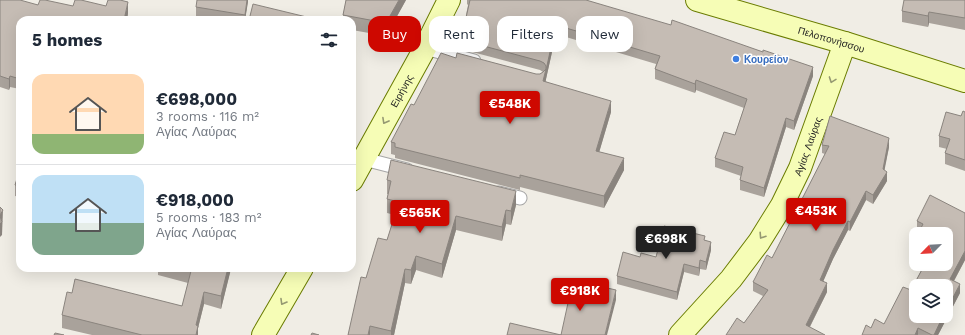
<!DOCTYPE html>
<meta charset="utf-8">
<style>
body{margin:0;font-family:"Work Sans",sans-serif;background:#f2f2f3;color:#1f2937;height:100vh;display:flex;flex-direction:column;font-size:15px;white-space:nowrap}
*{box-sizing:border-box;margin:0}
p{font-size:13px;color:#747a83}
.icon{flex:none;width:22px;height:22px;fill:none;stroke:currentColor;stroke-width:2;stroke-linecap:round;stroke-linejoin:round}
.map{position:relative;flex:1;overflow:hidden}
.details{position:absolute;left:16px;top:16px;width:340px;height:256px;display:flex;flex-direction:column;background:#fff;border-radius:12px;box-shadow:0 4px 16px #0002}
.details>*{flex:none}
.hud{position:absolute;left:368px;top:16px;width:380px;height:36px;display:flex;gap:8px}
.needle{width:26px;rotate:246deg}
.fabs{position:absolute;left:909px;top:227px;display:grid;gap:8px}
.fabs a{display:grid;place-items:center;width:44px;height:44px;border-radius:8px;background:#fff;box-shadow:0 4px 16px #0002;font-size:20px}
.price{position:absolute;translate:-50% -34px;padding:0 9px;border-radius:4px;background:#ce0800;color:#fff;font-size:13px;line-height:26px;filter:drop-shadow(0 1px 2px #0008)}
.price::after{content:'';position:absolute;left:50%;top:24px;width:12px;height:9px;margin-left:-6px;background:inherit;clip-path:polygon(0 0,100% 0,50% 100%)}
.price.active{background:#222;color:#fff}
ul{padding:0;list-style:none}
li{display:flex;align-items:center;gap:12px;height:100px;padding:0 16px}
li+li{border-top:1px solid #e0e1e3}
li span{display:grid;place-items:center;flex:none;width:112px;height:80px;border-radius:12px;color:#555}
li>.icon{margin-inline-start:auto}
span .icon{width:48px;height:48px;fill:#fffc;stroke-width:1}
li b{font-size:17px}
h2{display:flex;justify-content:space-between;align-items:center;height:48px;padding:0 16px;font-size:17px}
.pill{padding:0 14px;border-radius:12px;background:#fff;box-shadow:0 4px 16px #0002;font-size:14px;line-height:36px}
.pill.active{background:#ce0800;color:#fff}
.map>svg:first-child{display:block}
</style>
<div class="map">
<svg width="965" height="335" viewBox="0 0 965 335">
<rect width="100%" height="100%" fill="#f0ede5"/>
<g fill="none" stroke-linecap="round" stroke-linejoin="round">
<defs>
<g id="lane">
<polyline points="425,48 474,61"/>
<polyline points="364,159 407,170"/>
<polyline points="499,193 520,198"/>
</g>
<g id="secondary">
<path id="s1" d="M697,0L845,43L965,81"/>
<path id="s2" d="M352,180L425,48L449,0"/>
<polyline points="263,335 302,268"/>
<path id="s3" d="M680,335L731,279L759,242L782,205L800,168L845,43"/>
</g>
</defs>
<use href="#lane" stroke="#a6a6a6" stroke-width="15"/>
<use href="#secondary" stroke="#6a7c00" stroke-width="24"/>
<use href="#lane" stroke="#fff" stroke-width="13"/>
<use href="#secondary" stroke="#f6fdb6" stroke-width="22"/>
</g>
<g fill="#a9a29b">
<polygon points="0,0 38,5 73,6 128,13 127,20 20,20 20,89 10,87 9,90 0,87"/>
<polygon points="248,0 245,20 223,20 196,16 196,7"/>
<polygon points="346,0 406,0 386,36 352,30 352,20 343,20 343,15"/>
<polygon points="467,0 586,0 813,76 794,130 786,127 764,197 740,190 740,180 741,176 715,167 715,158 735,135 744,108 696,90 695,93 655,79 655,69 656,64 556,34 546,79 546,76 545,81 611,112 599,152 624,170 604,208 520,187 520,190 395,158 395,155 391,154 391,142 414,105 456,58 536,74 540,74 543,72 540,70 461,49 461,40 468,5 467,4"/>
<polygon points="965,0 965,30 929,23 928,27 902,22 902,11"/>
<polygon points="965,112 965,171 945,164 945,153 947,149 939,147 939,136 961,116"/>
<polygon points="822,145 889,147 884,170 887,181 873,204 866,200 850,231 848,230 833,259 823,281 827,292 810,327 744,323 763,296 753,291 753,282 772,258 825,154 822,153"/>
<polygon points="20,169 20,197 15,196 15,185"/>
<polygon points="387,180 516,205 511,225 506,224 502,241 456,230 442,278 416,270 411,284 405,283 394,335 348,335 366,278 387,240 395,215 387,213 387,199 388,194 387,194"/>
<polygon points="965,213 965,260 954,281 960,293 938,335 862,335 871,328 884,324 911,290 923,267 918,264 946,264 920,231 917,230 917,221"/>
<polygon points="916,239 916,263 910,260 910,251"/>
<polygon points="705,240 711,250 706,270 700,269 699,276 684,272 677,300 617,284 617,276 656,257"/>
<polygon points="158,268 231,268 221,309 204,304 198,328 198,335 92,335 62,328 62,315 72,293 182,306 188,283 158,275"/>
</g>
<g fill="#8a847e">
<polygon points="247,0 248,0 248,2 245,20 245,15"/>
<polygon points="399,0 406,0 386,36 386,23"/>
<polygon points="128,2 128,13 127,20 124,20"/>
<polygon points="929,12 929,23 928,27 928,16"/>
<polygon points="556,25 556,34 546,79 546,70"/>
<polygon points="813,67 813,76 794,130 794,121"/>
<polygon points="546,69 546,80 543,92 543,81"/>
<polygon points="10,76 10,87 9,90 9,79"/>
<polygon points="696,80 696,90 695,93 695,84"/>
<polygon points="611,101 611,112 596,163 596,151"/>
<polygon points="786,118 786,127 764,197 764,188"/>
<polygon points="889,138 889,147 883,178 883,169"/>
<polygon points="624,158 624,170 604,208 604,196"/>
<polygon points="887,172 887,181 873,204 873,195"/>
<polygon points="516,191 516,205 511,225 511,211"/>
<polygon points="866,191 866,200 850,231 850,222"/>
<polygon points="3,210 2,235 0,237 0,215"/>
<polygon points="506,210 506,224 502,241 502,227"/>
<polygon points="456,216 456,230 442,278 442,264"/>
<polygon points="848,221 848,230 833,259 820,289 820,280 833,250"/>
<polygon points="711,242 711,250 706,270 706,262"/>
<polygon points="965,251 965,260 950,288 950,279"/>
<polygon points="416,256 416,270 411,284 411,270"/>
<polygon points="700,260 700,269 699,276 699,268"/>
<polygon points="684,264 684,272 677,300 677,292"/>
<polygon points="228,268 231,268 231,269 221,309 221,296"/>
<polygon points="405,269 405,283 394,335 391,335 391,331"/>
<polygon points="827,283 827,292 806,334 806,325"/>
<polygon points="960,284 960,293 938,335 934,335 943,316 946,316 946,311"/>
<polygon points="616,290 616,300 607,335 605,335"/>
<polygon points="204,292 204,304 198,328 198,335 196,335 196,325"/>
<polygon points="370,326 370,335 368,335"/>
<polygon points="918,328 918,335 915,335"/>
</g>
<g fill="#c5bcb4" stroke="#8a847e">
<polygon points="0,0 20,0 38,5 40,0 45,0 73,6 75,0 81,0 106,6 108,0 120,0 128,2 124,20 20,20 20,79 10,76 9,79 0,76"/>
<polygon points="197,0 247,0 245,15 196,7"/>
<polygon points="346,0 399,0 386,23 343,15"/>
<polygon points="470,0 586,0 671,25 672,20 763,52 763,50 813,67 794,121 786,118 764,188 740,180 743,167 715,158 724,132 735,135 747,99 696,80 695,84 655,69 660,56 556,25 546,70 546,66 544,63 540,61 461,40"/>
<polygon points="904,0 965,0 965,18 929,12 928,16 902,11"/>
<polygon points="253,4 319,20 249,20"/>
<polygon points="441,53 456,58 457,53 536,74 540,74 543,72 546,69 543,81 611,101 596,151 624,158 604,196 520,175 520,178 395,147 395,143 391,142 411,104 414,105"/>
<polygon points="963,111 965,112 965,160 945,153 950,139 939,136 946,112 961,116"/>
<polygon points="830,116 889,138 883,169 887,172 873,195 866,191 850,222 848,221 833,250 820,280 827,283 806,325 825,335 726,335 737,318 744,323 768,290 753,282 767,255 772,258 829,146 822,145"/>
<polygon points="391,160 516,191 511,211 506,210 502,227 456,216 442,264 416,256 411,270 405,269 391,331 370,326 368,335 348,335 361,277 366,278 378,238 387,240 399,202 387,199 391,181 387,180"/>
<polygon points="20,169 20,186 15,185"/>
<polygon points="930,195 965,213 965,251 950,279 960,284 946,311 946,286 916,286 916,316 943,316 934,335 932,335 918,328 915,335 862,335 866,325 871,328 875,319 884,324 903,287 911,290 925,264 946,264 946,234 918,234 923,224 917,221"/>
<polygon points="0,207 3,210 0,215"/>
<polygon points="0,216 2,222 0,224"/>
<polygon points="664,226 705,236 704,240 711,242 706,262 700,260 699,268 684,264 677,292 617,276 623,252 640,257 641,253 656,257"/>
<polygon points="916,239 916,254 910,251"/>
<polygon points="178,268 228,268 221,296 204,292 196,325 198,326 196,335 142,335 62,315 67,292 72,293 75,279 182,306 191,271"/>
<polygon points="573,280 616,290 605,335 507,335 510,323 561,335"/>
<polygon points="55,333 64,335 54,335"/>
<polygon points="312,333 319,335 311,335"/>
</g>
<defs><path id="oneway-chevron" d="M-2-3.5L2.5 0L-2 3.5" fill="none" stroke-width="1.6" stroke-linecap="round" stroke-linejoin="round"/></defs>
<g stroke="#959972">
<use href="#oneway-chevron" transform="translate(832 80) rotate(110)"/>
<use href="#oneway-chevron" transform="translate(385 121) rotate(119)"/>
<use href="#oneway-chevron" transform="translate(762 236) rotate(123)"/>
<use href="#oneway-chevron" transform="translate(283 302) rotate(120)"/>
</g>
<circle fill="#3f7fe0" stroke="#fff" stroke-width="1.5" cx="736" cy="59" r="4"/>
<g text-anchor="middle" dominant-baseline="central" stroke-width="3" stroke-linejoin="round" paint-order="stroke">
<g font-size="10" fill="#1f1f1f" stroke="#fff">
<text stroke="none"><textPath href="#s1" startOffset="140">Πελοπονήσσου</textPath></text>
<text stroke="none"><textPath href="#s2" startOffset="102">Ειρήνης</textPath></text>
<text stroke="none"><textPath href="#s3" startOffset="230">Αγίας Λαύρας</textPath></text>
</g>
<g font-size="10" font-weight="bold" fill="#366cbe" stroke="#fff" text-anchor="start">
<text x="744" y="59">Κουρείον</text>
</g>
</g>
</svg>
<div class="fabs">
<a><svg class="needle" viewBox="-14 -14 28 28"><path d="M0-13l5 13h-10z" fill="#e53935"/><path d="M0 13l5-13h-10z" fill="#747a83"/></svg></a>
<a><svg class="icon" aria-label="layers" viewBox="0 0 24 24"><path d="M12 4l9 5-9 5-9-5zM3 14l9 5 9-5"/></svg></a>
</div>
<b class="price" style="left:510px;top:125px">€548K</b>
<b class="price" style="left:816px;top:232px">€453K</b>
<b class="price" style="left:420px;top:234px">€565K</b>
<b class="price active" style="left:666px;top:260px">€698K</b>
<b class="price" style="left:580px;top:312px">€918K</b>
<div class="hud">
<a class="pill active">Buy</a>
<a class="pill">Rent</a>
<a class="pill">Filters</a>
<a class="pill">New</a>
</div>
<section class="details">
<h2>5 homes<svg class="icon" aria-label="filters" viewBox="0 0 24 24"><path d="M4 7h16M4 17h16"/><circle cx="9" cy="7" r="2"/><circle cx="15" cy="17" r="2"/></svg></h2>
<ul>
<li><span style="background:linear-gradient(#ffd9b3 75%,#8fb573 0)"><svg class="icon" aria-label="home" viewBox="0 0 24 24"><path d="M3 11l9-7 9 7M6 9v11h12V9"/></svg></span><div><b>€698,000</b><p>3 rooms · 116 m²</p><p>Αγίας Λαύρας</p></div></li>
<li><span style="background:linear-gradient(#bfe0f5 60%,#7fa58c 0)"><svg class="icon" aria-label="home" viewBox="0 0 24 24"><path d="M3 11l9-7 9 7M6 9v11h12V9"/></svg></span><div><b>€918,000</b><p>5 rooms · 183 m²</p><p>Αγίας Λαύρας</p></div></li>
</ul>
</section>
</div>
